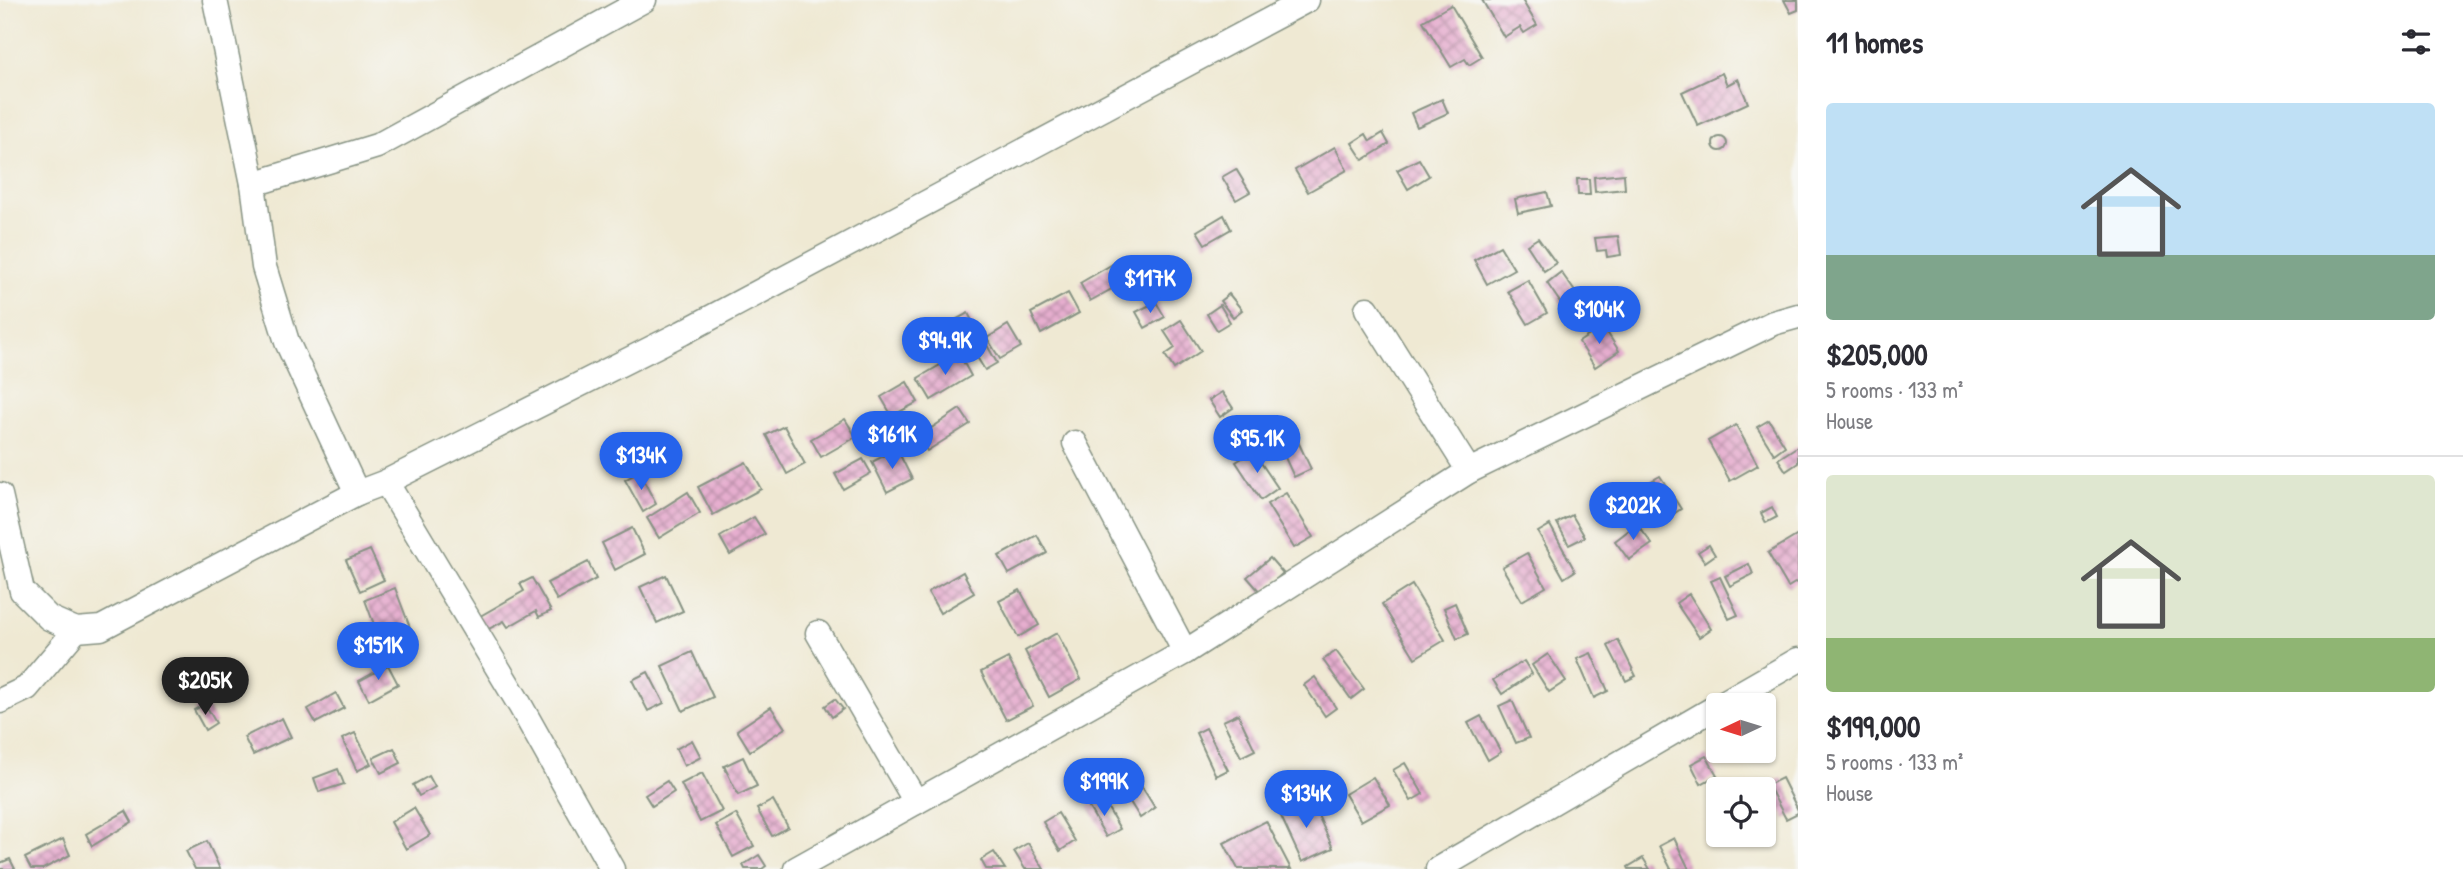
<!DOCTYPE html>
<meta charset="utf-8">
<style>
body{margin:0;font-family:"Patrick Hand",sans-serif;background:#f7f7f7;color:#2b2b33;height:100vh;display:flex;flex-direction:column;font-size:26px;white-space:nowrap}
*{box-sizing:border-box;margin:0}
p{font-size:23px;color:#7c7c81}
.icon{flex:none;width:38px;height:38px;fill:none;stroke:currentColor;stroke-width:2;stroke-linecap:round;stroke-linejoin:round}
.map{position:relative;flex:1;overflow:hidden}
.drawer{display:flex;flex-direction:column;background:#fff;width:665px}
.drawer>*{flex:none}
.needle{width:46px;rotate:266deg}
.controls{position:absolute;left:1706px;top:693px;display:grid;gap:14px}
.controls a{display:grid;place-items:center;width:70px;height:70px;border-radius:7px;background:#fff;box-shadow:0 2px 5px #0004;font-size:35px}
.price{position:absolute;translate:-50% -60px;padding:0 16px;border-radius:24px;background:#2563eb;color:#fff;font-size:23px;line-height:46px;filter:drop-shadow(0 2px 4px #0008)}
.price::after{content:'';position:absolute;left:50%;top:42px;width:21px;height:16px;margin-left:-10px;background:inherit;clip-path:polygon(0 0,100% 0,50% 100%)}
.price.selected{background:#222;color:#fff}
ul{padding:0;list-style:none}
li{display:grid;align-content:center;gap:14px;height:371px;padding:0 28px}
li+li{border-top:2px solid #e1e1e2}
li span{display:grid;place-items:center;height:217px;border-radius:7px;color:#555}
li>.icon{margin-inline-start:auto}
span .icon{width:126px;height:126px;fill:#fffc;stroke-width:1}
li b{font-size:30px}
h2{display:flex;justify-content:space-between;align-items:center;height:84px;padding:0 28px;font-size:30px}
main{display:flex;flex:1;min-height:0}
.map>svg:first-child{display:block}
</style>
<main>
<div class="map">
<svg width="1798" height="869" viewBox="0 0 1798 869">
<defs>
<pattern id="building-cross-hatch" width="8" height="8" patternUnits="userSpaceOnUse" patternTransform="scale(1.75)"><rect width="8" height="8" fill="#e6aecf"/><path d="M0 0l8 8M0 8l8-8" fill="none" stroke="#ba8fa9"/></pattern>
</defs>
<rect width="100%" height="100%" fill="#f6f6f2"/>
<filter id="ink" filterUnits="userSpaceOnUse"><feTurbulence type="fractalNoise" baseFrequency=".0143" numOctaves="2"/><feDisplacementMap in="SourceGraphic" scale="14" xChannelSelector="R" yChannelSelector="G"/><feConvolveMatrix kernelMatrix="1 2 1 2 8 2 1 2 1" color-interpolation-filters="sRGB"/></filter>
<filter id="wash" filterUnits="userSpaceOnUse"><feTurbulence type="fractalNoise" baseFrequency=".00686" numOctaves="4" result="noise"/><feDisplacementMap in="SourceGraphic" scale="28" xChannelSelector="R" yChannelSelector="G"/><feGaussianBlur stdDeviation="1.57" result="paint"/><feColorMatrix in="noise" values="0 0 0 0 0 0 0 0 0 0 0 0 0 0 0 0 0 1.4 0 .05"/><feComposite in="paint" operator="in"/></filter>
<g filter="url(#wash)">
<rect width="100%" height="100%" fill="#efe9d3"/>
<g id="blocks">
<g fill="url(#building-cross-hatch)">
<polygon points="1482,0 1522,0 1537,25 1524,33 1520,27 1504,37"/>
<polygon points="1784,0 1798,0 1798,10 1791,13"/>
<polygon points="1451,5 1482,57 1469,65 1465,59 1451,67 1423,21"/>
<polygon points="1722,73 1727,85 1738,79 1748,103 1698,126 1682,92"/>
<polygon points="1442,99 1448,113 1417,127 1411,113"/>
<polygon points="1383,133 1389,144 1363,160 1352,143 1366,134 1370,141"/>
<circle cx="1720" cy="144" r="7"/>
<polygon points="1335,147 1347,170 1308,192 1295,170"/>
<polygon points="1419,159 1429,176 1408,189 1397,170"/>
<polygon points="1236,169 1250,192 1236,200 1222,177"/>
<polygon points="1624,174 1625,189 1595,192 1594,177"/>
<polygon points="1577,179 1589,179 1590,195 1578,195"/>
<polygon points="1547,192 1551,206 1518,213 1515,199"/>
<polygon points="1224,215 1231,229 1205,244 1197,231"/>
<polygon points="1618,236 1621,255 1607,257 1606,250 1597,251 1595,238"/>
<polygon points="1538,238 1556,263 1544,271 1527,245"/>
<polygon points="1500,246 1514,269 1487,284 1474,260"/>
<polygon points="1125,257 1135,276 1090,301 1080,283"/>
<polygon points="1561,272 1581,300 1566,311 1547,283"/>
<polygon points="1528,280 1547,313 1528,324 1508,291"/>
<polygon points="1068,293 1079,313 1041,334 1031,313"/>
<polygon points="1229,294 1242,310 1233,317 1220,301"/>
<polygon points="1156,302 1165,317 1145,328 1136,312"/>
<polygon points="1220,305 1230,322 1217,330 1207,314"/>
<polygon points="968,313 980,336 969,342 957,319"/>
<polygon points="1181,320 1201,351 1174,369 1165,355 1175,348 1164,331"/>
<polygon points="1008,325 1021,347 1000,359 987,338"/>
<polygon points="1603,326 1619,351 1595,367 1579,342"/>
<polygon points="983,338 997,363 985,370 970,346"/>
<polygon points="959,354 971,376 931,400 918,378"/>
<polygon points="907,382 918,402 892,416 881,397"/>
<polygon points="1222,392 1233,408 1220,417 1209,400"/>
<polygon points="960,409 970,424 927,451 918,437"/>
<polygon points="845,419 856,437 821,457 811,439"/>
<polygon points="1769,420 1785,446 1774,454 1757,427"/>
<polygon points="1736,425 1758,465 1730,481 1708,441"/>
<polygon points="784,426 805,464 787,474 766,435"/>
<polygon points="1293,431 1311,469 1294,477 1276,438"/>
<polygon points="1798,446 1798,463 1786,471 1778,459"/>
<polygon points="897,449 912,479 887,492 872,462"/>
<polygon points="1253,451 1278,488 1261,500 1236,462"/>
<polygon points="863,459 871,473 843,489 835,474"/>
<polygon points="746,462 761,489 713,515 698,487"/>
<polygon points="639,472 656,504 643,512 625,480"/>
<polygon points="1660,476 1681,509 1667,518 1646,484"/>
<polygon points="688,492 700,513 659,538 647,518"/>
<polygon points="1286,493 1313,537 1294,548 1267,504"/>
<polygon points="1772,507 1777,517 1766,523 1761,513"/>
<polygon points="1572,515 1585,537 1569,545 1557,523"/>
<polygon points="754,517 765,534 730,555 720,537"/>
<polygon points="1637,524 1652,544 1629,560 1615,541"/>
<polygon points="1550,525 1575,571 1564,578 1538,532"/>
<polygon points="632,528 645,554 615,570 602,543"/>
<polygon points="1037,535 1047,553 1009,574 999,556"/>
<polygon points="1798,535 1798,581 1788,587 1768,553"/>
<polygon points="1709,545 1715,555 1705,562 1698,552"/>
<polygon points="370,550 384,580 360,591 346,560"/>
<polygon points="1527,553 1546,587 1522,601 1502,567"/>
<polygon points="1270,558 1283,573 1261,593 1247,577"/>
<polygon points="588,562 596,579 557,600 547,583"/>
<polygon points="1749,564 1753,574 1730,586 1725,576"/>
<polygon points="963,572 974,593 940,613 928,592"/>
<polygon points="666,575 683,611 657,623 640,587"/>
<polygon points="1720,577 1738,615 1729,619 1711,581"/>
<polygon points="532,578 551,611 539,617 536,611 508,627 504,621 483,632 475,619 524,591 520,584"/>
<polygon points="1412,585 1445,640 1415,658 1382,604"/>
<polygon points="395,588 411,630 381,643 365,600"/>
<polygon points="1020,590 1039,625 1018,637 999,601"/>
<polygon points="1689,594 1711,629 1699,637 1676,603"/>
<polygon points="1455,603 1468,634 1457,639 1444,608"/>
<polygon points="1057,633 1081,679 1049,697 1025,651"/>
<polygon points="1618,640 1636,676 1626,681 1608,646"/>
<polygon points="1336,651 1364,689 1351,699 1323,660"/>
<polygon points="692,652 713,697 683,711 662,666"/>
<polygon points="1591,653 1608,691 1594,698 1577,659"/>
<polygon points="1548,654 1566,681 1549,692 1532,665"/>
<polygon points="1008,658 1033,706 1006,720 981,672"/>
<polygon points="1524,661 1532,674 1502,694 1493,680"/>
<polygon points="388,665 398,684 369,700 359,681"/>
<polygon points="648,672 664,703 648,711 632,680"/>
<polygon points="1315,677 1336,708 1325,716 1304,685"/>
<polygon points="336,693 344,708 316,723 308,709"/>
<polygon points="835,699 843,709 832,717 825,706"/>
<polygon points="1512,700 1529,738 1516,743 1499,706"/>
<polygon points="205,704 216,723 205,730 194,710"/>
<polygon points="771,707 785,728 750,751 737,730"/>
<polygon points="1238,714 1255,750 1241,757 1223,721"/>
<polygon points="1481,716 1501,752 1488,760 1468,723"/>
<polygon points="282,718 291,737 253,755 244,737"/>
<polygon points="1206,728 1228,770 1216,776 1196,733"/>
<polygon points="355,733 371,764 357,771 342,739"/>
<polygon points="692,740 701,757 684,766 676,749"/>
<polygon points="394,748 401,763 381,773 373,758"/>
<polygon points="1706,756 1717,775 1701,784 1691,764"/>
<polygon points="743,757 757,786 738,795 724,766"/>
<polygon points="1405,763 1423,794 1411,801 1393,770"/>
<polygon points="338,769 344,784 319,792 314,778"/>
<polygon points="702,773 722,811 700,822 681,784"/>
<polygon points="1134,774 1155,808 1140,818 1119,784"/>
<polygon points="429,776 435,787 419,796 413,785"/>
<polygon points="1373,777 1390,805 1361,821 1345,794"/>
<polygon points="1782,778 1798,810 1798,813 1786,819 1768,785"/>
<polygon points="667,781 674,792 652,806 645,795"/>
<polygon points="1102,798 1120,829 1106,837 1088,806"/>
<polygon points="1310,798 1333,848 1302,862 1279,812"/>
<polygon points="773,800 788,827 772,836 757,809"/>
<polygon points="414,808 430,835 406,849 391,822"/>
<polygon points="126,811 132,822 92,846 86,834"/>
<polygon points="1058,813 1075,841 1060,851 1043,822"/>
<polygon points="736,814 754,846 733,857 716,825"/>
<polygon points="1266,821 1291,869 1238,869 1224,843"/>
<polygon points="1674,838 1689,869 1671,869 1659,846"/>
<polygon points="63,839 70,855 43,869 31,869 25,858"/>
<polygon points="207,841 220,869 195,869 186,851"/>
<polygon points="1028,843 1044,869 1025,869 1014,851"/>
<polygon points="994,852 1005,869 986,869 981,860"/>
<polygon points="759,855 766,866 762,869 745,869 743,865"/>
<polygon points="1643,858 1650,869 1629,869 1628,867"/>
<polygon points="10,859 15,869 0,869 0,863"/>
</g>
</g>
</g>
<g filter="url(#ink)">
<use href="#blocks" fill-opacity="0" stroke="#879384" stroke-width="2"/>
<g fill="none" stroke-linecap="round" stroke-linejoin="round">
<defs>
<g id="street">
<polyline points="215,0 253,184 264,267 287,342 357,493"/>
<polyline points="253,184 377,146 644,0"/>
<polyline points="1367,309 1469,471"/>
<polyline points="1075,443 1185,652"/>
<polyline points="386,482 520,705 612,869"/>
<polyline points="0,495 22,591 49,618 76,630 101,628 357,493 386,482 682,333 1307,0"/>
<polyline points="818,633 916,802"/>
<polyline points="0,701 27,688 76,630"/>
<polyline points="1720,705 1798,660"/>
<polyline points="796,869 1185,652 1469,471 1773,323 1798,316"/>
<polyline points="1438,869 1718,706"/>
</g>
</defs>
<use href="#street" stroke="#879384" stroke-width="27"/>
<use href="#street" stroke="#fff" stroke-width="24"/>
</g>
</g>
</svg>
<div class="controls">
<a><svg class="needle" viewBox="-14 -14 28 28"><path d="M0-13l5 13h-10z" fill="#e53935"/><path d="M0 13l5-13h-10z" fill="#7c7c81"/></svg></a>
<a><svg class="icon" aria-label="locate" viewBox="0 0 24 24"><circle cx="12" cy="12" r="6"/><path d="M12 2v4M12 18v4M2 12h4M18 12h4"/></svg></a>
</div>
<b class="price" style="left:1150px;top:315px">$117K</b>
<b class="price" style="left:1599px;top:346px">$104K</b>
<b class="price" style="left:945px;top:377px">$94.9K</b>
<b class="price" style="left:892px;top:471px">$161K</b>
<b class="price" style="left:1257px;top:475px">$95.1K</b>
<b class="price" style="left:641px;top:492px">$134K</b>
<b class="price" style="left:1633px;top:542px">$202K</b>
<b class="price" style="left:378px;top:682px">$151K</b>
<b class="price selected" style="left:205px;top:717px">$205K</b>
<b class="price" style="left:1104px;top:818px">$199K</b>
<b class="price" style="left:1306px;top:830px">$134K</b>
</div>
<section class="drawer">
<h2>11 homes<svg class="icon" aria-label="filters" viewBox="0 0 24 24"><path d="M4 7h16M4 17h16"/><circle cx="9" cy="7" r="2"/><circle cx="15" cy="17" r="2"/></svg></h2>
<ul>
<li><span style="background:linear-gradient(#bfe0f5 70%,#7fa58c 0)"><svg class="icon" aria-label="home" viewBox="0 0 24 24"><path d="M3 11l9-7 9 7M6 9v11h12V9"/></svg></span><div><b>$205,000</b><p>5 rooms · 133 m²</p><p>House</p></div></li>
<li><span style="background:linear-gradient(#dfe7d0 75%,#8fb573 0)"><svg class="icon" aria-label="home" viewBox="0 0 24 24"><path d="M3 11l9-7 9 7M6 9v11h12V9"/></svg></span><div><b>$199,000</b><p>5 rooms · 133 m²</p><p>House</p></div></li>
</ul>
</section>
</main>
